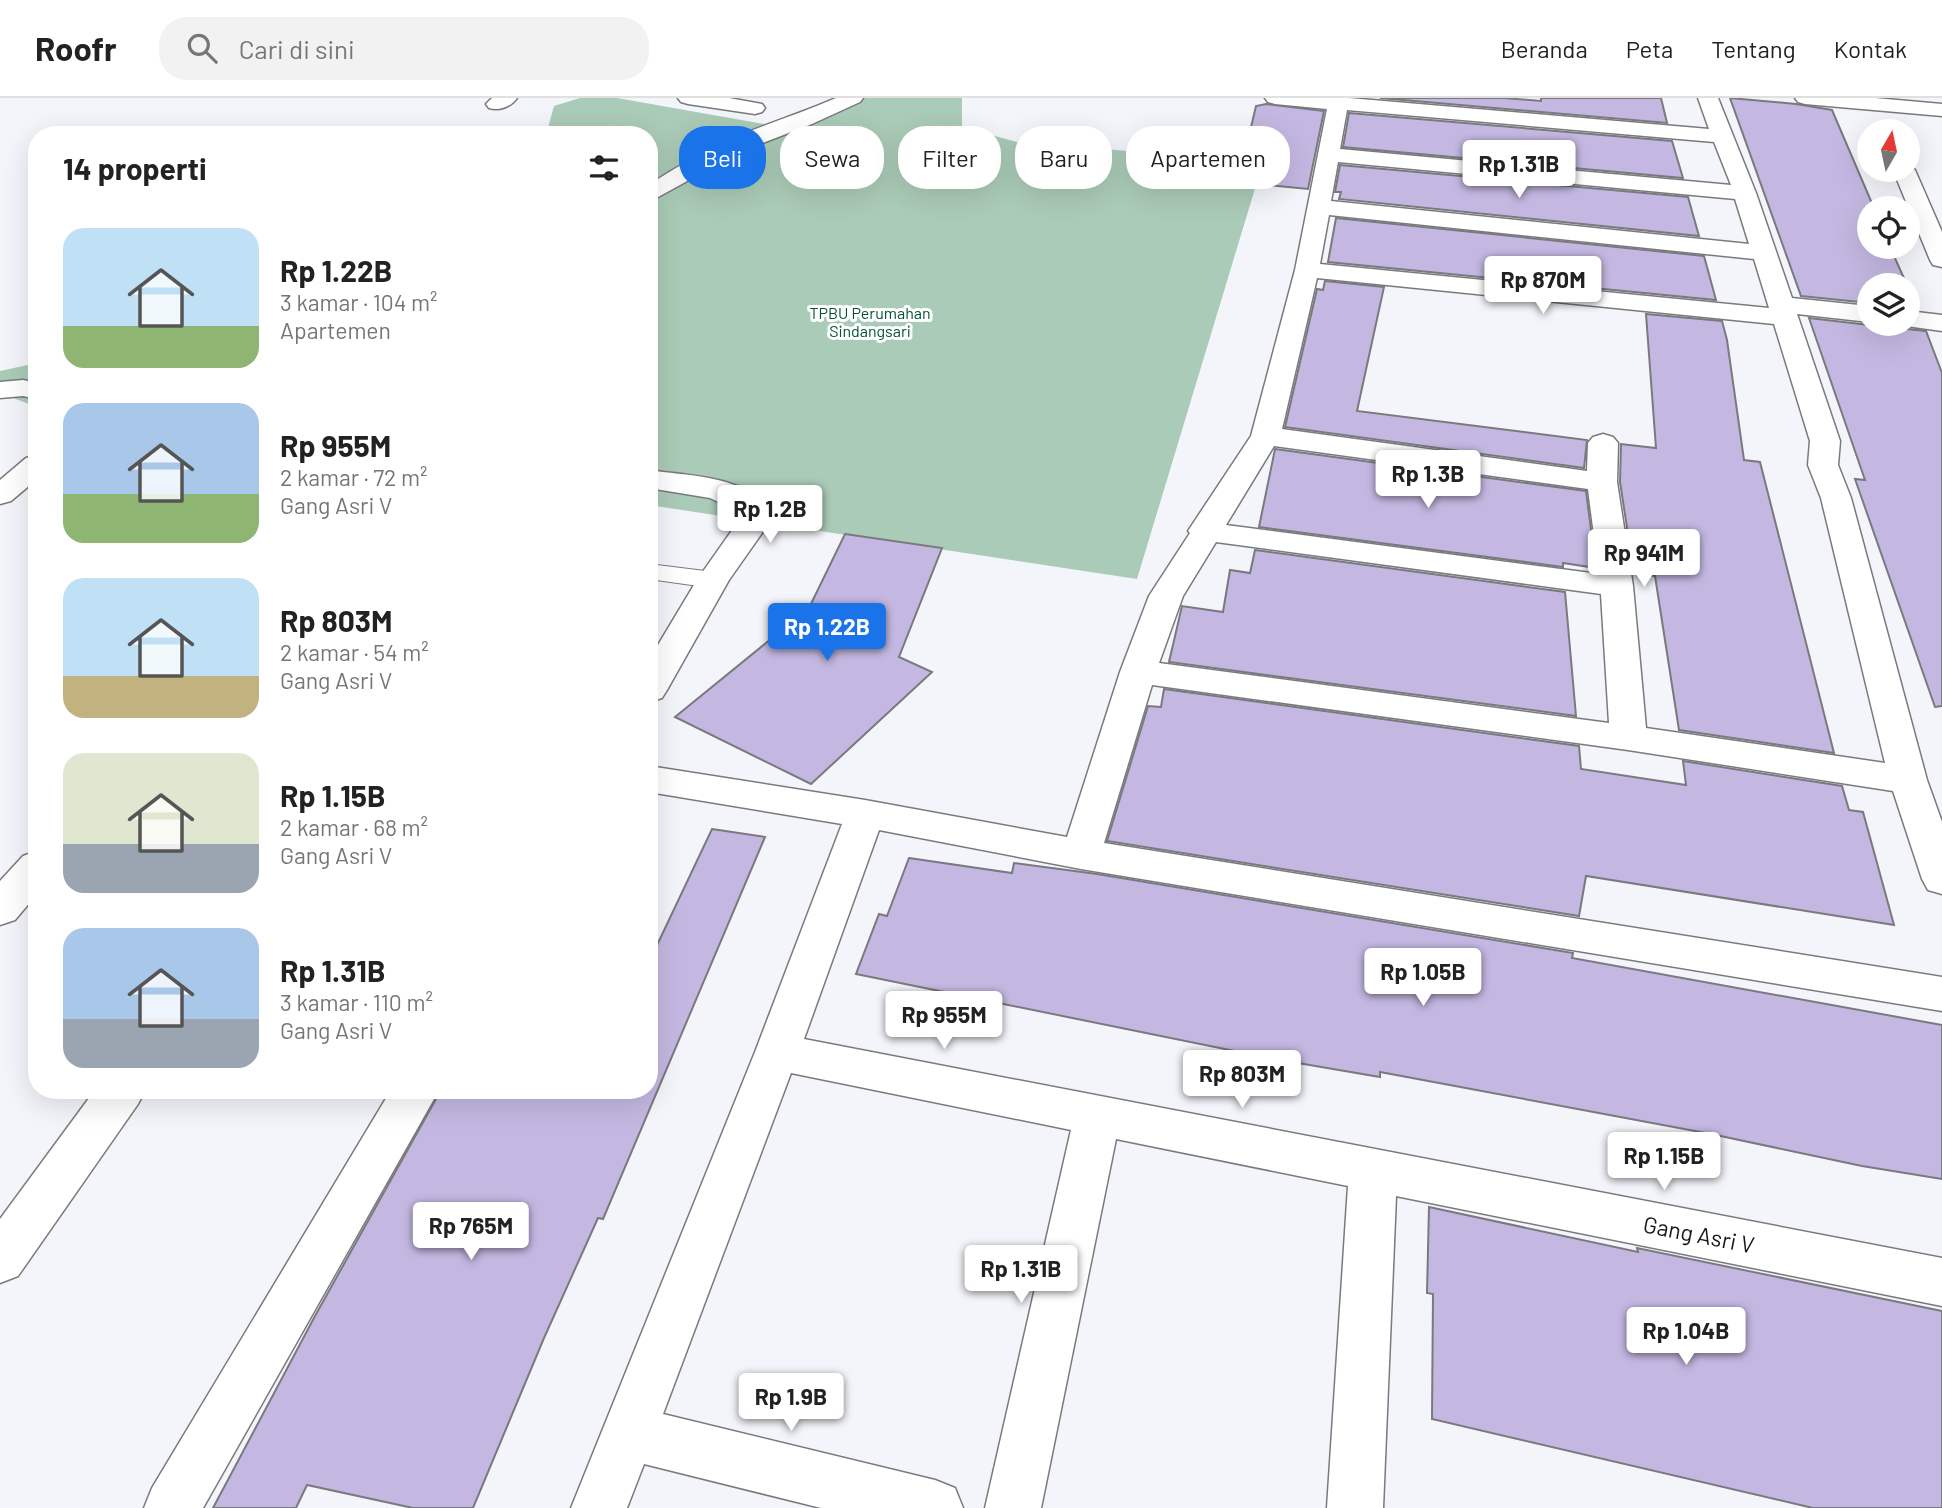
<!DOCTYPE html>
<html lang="id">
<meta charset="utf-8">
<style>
body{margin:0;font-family:Barlow,sans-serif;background:#f2f2f2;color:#222;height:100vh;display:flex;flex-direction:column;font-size:26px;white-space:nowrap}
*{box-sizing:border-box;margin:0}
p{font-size:23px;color:#767676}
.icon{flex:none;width:38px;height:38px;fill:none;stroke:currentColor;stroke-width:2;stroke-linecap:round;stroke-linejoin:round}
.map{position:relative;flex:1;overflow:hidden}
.side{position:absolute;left:28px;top:28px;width:630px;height:973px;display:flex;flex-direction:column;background:#fff;border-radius:28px;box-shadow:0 7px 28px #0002}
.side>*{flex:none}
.hud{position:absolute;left:679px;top:28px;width:665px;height:63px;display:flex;gap:14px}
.needle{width:46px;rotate:9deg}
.buttons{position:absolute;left:1857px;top:21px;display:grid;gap:14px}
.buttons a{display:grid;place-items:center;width:63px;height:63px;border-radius:50%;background:#fff;box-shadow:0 7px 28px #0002;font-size:35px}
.price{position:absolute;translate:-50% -60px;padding:0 16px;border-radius:7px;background:#fff;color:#222;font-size:23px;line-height:46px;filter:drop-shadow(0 2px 4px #0008)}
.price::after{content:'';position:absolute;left:50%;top:42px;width:21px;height:16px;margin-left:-10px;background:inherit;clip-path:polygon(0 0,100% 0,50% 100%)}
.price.selected{background:#1a73e8;color:#fff}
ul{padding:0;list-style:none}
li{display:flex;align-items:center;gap:21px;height:175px;padding:0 35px}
li span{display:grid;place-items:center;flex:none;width:196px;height:140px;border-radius:21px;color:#555}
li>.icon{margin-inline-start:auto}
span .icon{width:84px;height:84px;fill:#fffc;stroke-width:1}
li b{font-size:30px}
h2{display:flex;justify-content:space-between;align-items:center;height:84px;padding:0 35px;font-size:30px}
.pill{padding:0 24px;border-radius:28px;background:#fff;box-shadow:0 7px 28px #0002;font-size:24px;line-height:63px}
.pill.selected{background:#1a73e8;color:#fff}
header{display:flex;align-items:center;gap:42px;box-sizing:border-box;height:98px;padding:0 35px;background:#fff;border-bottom:2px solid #e0e0e0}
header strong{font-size:33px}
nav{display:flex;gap:38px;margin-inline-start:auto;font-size:24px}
.search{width:490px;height:63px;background:#f2f2f2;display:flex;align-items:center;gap:18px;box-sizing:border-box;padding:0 24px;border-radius:28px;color:#767676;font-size:26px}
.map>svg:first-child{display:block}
</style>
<header>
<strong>Roofr</strong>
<div class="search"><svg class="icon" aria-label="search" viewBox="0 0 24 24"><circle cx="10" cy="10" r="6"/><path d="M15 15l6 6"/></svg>Cari di sini</div>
<nav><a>Beranda</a><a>Peta</a><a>Tentang</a><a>Kontak</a></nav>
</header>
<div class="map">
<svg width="1942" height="1410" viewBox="0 0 1942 1410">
<rect width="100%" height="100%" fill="#f3f5fa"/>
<g fill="#aacbb7">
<polygon points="580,0 617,0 776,28 840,0 962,0 962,29 1017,44 1263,64 1137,481 649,407 649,37 546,37 554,8"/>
<polygon points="37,265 37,309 0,295 0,273"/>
</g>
<g fill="#c4b8e2" stroke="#7a797d" stroke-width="2">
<polygon points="1380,0 1504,0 1541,3 1541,0 1661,0 1667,25"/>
<polygon points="1730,0 1796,6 1832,12 1874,110 1869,110 1869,149 1890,149 1907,187 1869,187 1869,205 1801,198"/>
<polygon points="1266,6 1324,13 1308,91 1238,84 1256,8"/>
<polygon points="1349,15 1672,43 1683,80 1343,49"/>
<polygon points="1340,67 1688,99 1699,138 1339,101 1341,94 1335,94"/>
<polygon points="1336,120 1704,158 1716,202 1328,164"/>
<polygon points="1325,183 1384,189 1357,313 1587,342 1584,370 1285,329 1317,191 1323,192"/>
<polygon points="1646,216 1722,223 1727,242 1744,362 1760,364 1834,655 1679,632 1655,478 1634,475 1620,384 1621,346 1656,350"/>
<polygon points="1809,220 1869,227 1897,226 1899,230 1926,233 1942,275 1942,608 1935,609 1855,381 1865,382"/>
<polygon points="1275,351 1586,393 1596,470 1563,465 1563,469 1259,429"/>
<polygon points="845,436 942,450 899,559 932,574 811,686 675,619 809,510"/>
<polygon points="1255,452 1565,494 1576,618 1169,564 1182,508 1223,514 1230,472 1250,475"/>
<polygon points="1164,591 1579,648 1581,671 1686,687 1683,663 1842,688 1849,712 1863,714 1894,827 1586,778 1579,818 1107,743 1148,608 1161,609"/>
<polygon points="712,731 765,739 603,1121 598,1120 544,1240 473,1410 413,1410 307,1387 296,1410 213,1410 315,1218 441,992 649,992 649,864"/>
<polygon points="909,760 1012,775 1014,765 1097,776 1573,855 1572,860 1942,927 1942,1081 1862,1068 1711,1036 1380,974 1380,979 1269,960 856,876 879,816 887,818"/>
<polygon points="1429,1109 1638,1154 1637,1150 1942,1213 1942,1410 1813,1410 1432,1321 1433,1196 1427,1195"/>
</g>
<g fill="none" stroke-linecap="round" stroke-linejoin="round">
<defs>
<polygon id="service" points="649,466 713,474 722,477 726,482 722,487 713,490 649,481"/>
<g id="minor">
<path d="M492,0H517C511,9 499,13 489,10L486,6Z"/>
<polygon points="678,0 729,0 762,6 765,10 762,14 755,16 688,6 681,4"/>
<path d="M836,0H863L860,4L812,26L742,53L649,104V87C673,71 699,56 725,44C761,27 800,16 836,0Z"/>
<path d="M1265,0H1349L1709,31L1698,0H1718L1756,95L1792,200L1869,208V224L1797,216L1840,343L1838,367L1851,400L1927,682L1942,724V796L1928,792L1922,781L1893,693L1628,652L1152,587L1104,745L1942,879V913L1081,771L879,732L804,941L1942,1160V1208L1396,1098L1383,1410H1327L1348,1088L1116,1041L1041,1410H985L1071,1032L791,975L663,1316L935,1382L955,1390L963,1410H821L644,1366L627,1410H571L755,954L842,726L649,694V668L865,702L1067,739L1120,574L1149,498L1190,435L1188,433L1251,338L1295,172L1327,11L1275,6L1268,4ZM1347,12L1714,44L1731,87L1340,51ZM1338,64L1735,101L1749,146L1331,103ZM1329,117L1754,161L1769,210L1320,166ZM1317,180L1774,226L1810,343L1808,367L1821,400L1885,665L1646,630L1633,488L1617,384L1618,345L1613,339L1603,336L1593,339L1588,345L1587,373L1282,331ZM1274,348L1588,391L1599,476L1226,427ZM1216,444L1601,496L1609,625L1159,565L1183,498Z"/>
<polygon points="1795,0 1875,0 1942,6 1942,18 1805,6 1798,4"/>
<polygon points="1908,66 1915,72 1942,134 1942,169 1933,167 1930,162 1893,72 1908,72"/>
<polygon points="1908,213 1942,217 1942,233 1899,227 1908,226"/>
<polygon points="23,282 37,285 37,301 23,298 0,300 0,284"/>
<polygon points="37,357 37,381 11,403 0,406 0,382 26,360"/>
<path d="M649,372C686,378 745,377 768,411L767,428L729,482L667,592L662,600L649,604V562L697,482L735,428L737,413L710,400L649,390Z"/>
<polygon points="37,753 37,796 15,822 0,827 0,783 23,758"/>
<polygon points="95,992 145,992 138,1006 18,1178 0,1185 0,1121"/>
<polygon points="391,992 439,992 203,1410 144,1410 152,1390"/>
</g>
</defs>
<use href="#service" stroke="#787a7e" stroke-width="2"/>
<use href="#minor" stroke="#787a7e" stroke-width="3"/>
<use href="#service" fill="#fff" fill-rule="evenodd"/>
<use href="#minor" fill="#fff" fill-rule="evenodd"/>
</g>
<g text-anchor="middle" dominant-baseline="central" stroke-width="6" stroke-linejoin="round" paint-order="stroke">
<g font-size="16" fill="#045231" stroke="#fff">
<text x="870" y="214">TPBU Perumahan<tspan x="870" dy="18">Sindangsari</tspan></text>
</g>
<g font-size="23" fill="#18191b" stroke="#fff">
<text transform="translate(1699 1136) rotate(11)">Gang Asri V</text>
</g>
</g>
</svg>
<div class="buttons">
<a><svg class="needle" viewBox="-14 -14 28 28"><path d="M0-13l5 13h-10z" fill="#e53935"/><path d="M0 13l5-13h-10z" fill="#767676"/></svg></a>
<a><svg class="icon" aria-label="locate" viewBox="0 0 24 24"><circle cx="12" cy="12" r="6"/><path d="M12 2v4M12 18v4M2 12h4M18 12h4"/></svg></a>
<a><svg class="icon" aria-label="layers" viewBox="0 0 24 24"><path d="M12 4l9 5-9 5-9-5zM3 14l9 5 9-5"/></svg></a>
</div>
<b class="price" style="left:1519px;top:102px">Rp 1.31B</b>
<b class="price" style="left:1543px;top:218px">Rp 870M</b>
<b class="price" style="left:1428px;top:412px">Rp 1.3B</b>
<b class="price" style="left:770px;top:447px">Rp 1.2B</b>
<b class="price" style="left:1644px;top:491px">Rp 941M</b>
<b class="price selected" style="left:827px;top:565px">Rp 1.22B</b>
<b class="price" style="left:1423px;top:910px">Rp 1.05B</b>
<b class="price" style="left:944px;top:953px">Rp 955M</b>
<b class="price" style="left:1242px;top:1012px">Rp 803M</b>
<b class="price" style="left:1664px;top:1094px">Rp 1.15B</b>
<b class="price" style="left:471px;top:1164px">Rp 765M</b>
<b class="price" style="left:1021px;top:1207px">Rp 1.31B</b>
<b class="price" style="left:1686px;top:1269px">Rp 1.04B</b>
<b class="price" style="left:791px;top:1335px">Rp 1.9B</b>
<div class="hud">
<a class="pill selected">Beli</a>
<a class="pill">Sewa</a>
<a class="pill">Filter</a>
<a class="pill">Baru</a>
<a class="pill">Apartemen</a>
</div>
<section class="side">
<h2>14 properti<svg class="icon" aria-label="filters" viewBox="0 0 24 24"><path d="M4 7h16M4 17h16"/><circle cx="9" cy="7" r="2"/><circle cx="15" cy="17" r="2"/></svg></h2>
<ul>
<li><span style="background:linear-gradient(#bfe0f5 70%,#8fb573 0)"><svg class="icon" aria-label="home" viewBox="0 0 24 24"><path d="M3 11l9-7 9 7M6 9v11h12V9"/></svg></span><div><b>Rp 1.22B</b><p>3 kamar · 104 m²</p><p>Apartemen</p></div></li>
<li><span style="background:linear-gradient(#a9c7e8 65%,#8fb573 0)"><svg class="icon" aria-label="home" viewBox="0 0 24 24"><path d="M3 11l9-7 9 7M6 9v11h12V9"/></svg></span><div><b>Rp 955M</b><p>2 kamar · 72 m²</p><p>Gang Asri V</p></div></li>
<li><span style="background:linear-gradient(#bfe0f5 70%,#c2b280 0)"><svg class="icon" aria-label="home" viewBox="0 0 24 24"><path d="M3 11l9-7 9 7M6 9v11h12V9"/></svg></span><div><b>Rp 803M</b><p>2 kamar · 54 m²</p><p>Gang Asri V</p></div></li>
<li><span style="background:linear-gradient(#dfe7d0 65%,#9aa5b1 0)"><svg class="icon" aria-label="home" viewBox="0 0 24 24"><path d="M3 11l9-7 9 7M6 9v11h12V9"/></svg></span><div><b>Rp 1.15B</b><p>2 kamar · 68 m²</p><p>Gang Asri V</p></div></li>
<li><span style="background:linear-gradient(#a9c7e8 65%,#9aa5b1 0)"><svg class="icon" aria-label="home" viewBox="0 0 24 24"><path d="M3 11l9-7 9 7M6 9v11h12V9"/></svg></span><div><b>Rp 1.31B</b><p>3 kamar · 110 m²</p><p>Gang Asri V</p></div></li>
</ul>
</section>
</div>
